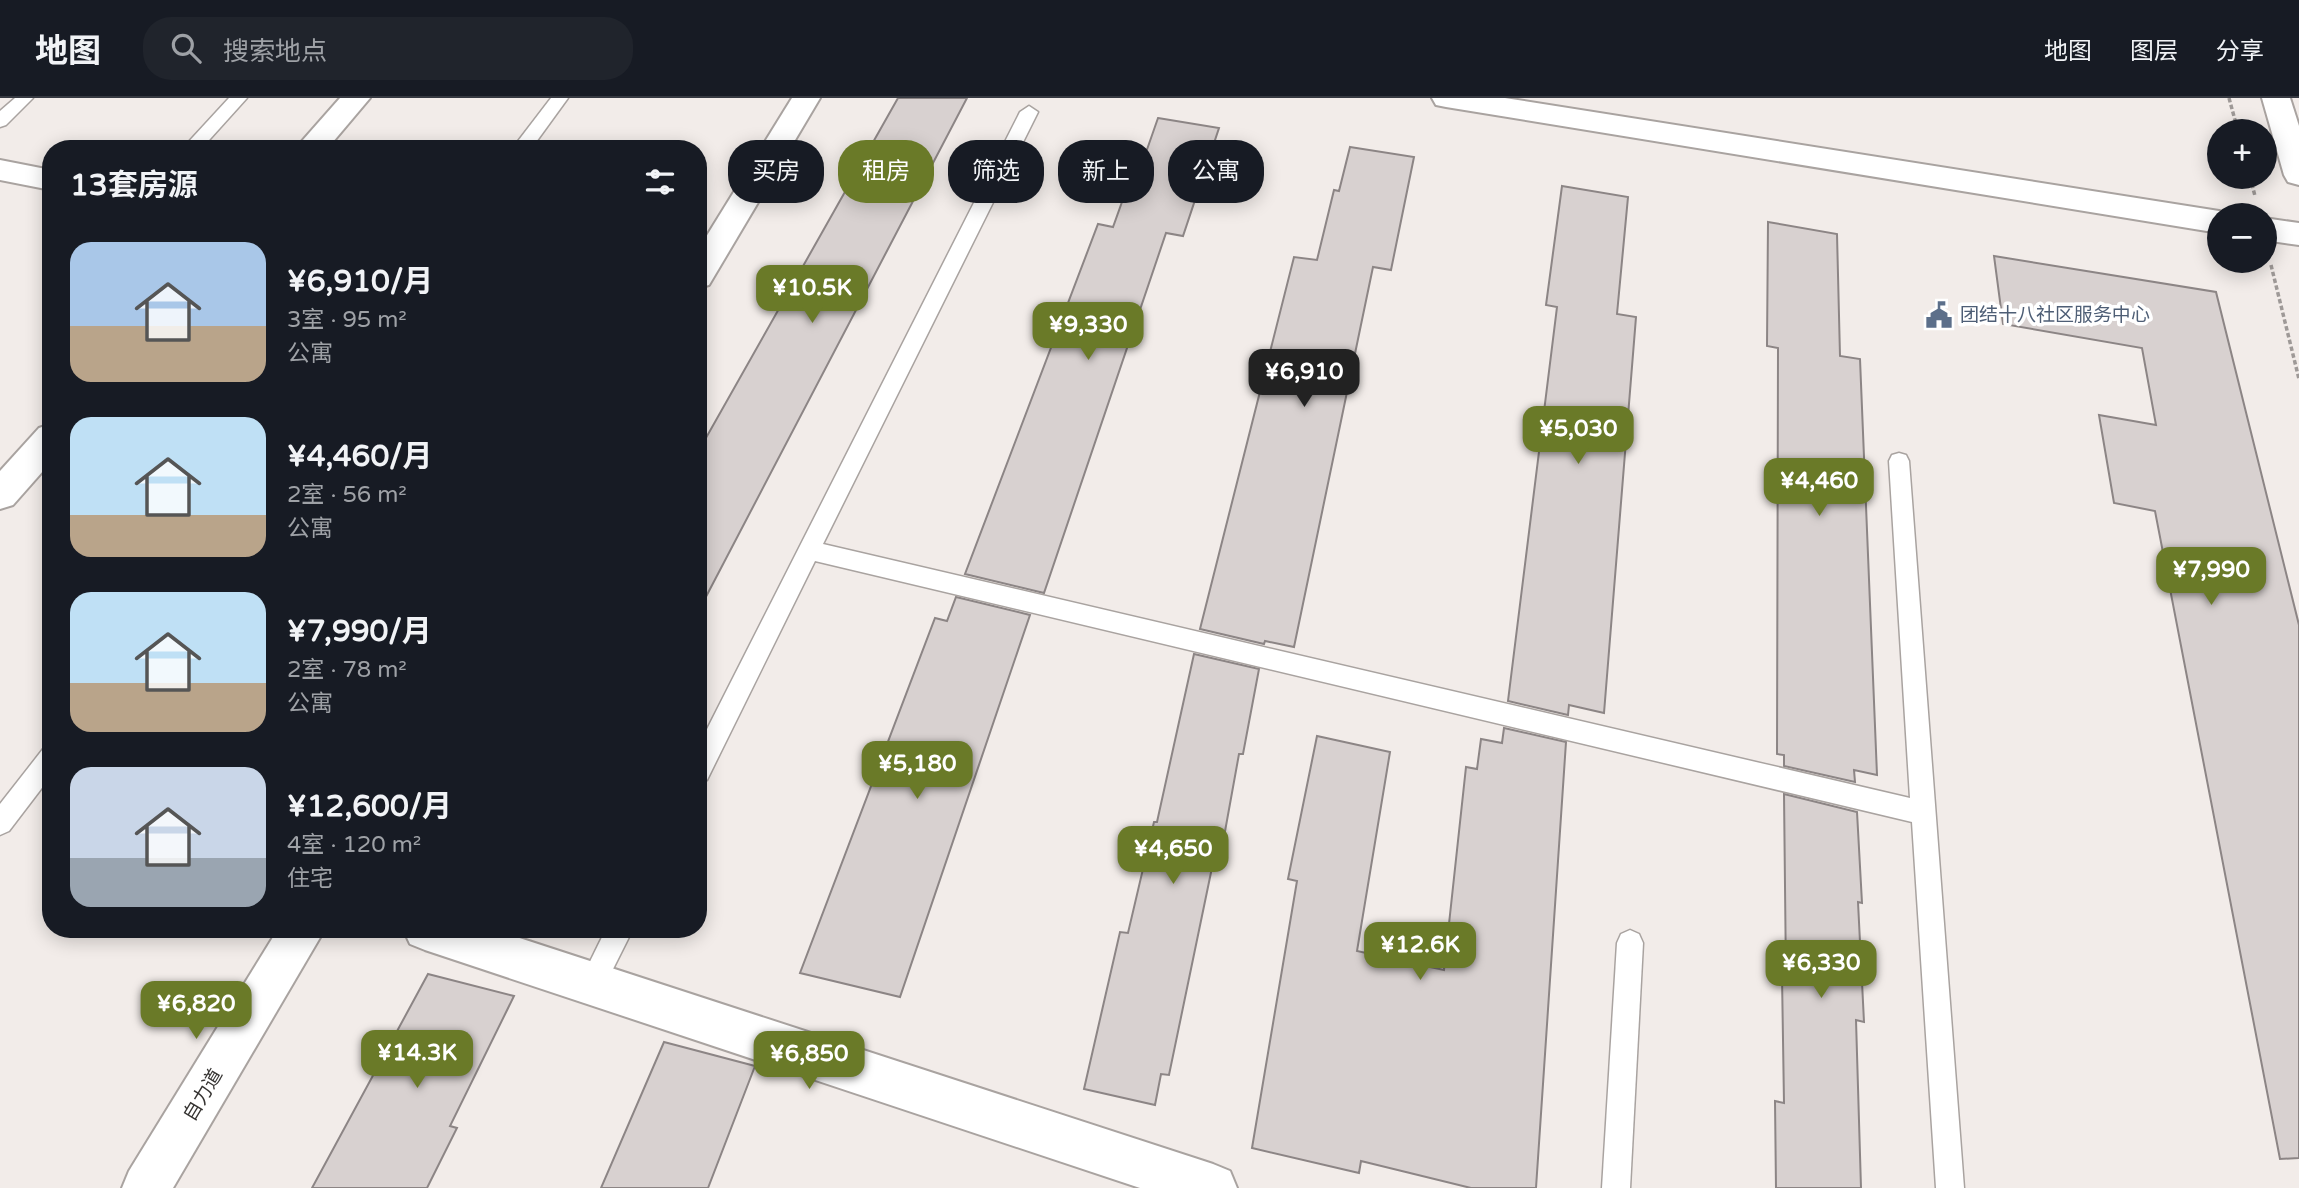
<!DOCTYPE html>
<html lang="zh">
<meta charset="utf-8">
<style>
body{margin:0;font-family:"Varela Round","Noto Sans SC",sans-serif;background:#20242c;color:#f1f3f6;height:100vh;display:flex;flex-direction:column;font-size:26px;white-space:nowrap}
*{box-sizing:border-box;margin:0}
p{font-size:23px;color:#9ea1a6}
.icon{flex:none;width:38px;height:38px;fill:none;stroke:currentColor;stroke-width:2;stroke-linecap:round;stroke-linejoin:round}
.map{position:relative;flex:1;overflow:hidden}
.panel{position:absolute;left:42px;top:42px;width:665px;height:798px;display:flex;flex-direction:column;background:#171b24;border-radius:28px;box-shadow:0 4px 18px #0003}
.panel>*{flex:none}
.top-card{position:absolute;left:728px;top:42px;width:665px;height:63px;display:flex;gap:14px}
.fabs{position:absolute;left:2207px;top:21px;display:grid;gap:14px}
.fabs a{display:grid;place-items:center;width:70px;height:70px;border-radius:50%;background:#171b24;box-shadow:0 4px 18px #0003;font-size:35px}
.price{position:absolute;translate:-50% -60px;padding:0 16px;border-radius:14px;background:#6a7a28;color:#fff;font-size:23px;line-height:46px;filter:drop-shadow(0 2px 4px #0008)}
.price::after{content:'';position:absolute;left:50%;top:42px;width:21px;height:16px;margin-left:-10px;background:inherit;clip-path:polygon(0 0,100% 0,50% 100%)}
.price.on{background:#222;color:#fff}
ul{padding:0;list-style:none}
li{display:flex;align-items:center;gap:21px;height:175px;padding:0 28px}
li span{display:grid;place-items:center;flex:none;width:196px;height:140px;border-radius:21px;color:#555}
li>.icon{margin-inline-start:auto}
span .icon{width:84px;height:84px;fill:#fffc;stroke-width:1}
li b{font-size:30px}
h2{display:flex;justify-content:space-between;align-items:center;height:84px;padding:0 28px;font-size:30px}
.pill{padding:0 24px;border-radius:28px;background:#171b24;box-shadow:0 4px 18px #0003;font-size:24px;line-height:63px}
.pill.on{background:#6a7a28;color:#fff}
header{display:flex;align-items:center;gap:42px;box-sizing:border-box;height:98px;padding:0 35px;background:#171b24;border-bottom:2px solid #363941}
header strong{font-size:33px}
nav{display:flex;gap:38px;margin-inline-start:auto;font-size:24px}
.search{width:490px;height:63px;background:#20242c;display:flex;align-items:center;gap:18px;box-sizing:border-box;padding:0 24px;border-radius:28px;color:#9ea1a6;font-size:26px}
.map>svg:first-child{display:block}
</style>
<header>
<strong>地图</strong>
<div class="search"><svg class="icon" aria-label="search" viewBox="0 0 24 24"><circle cx="10" cy="10" r="6"/><path d="M15 15l6 6"/></svg>搜索地点</div>
<nav><a>地图</a><a>图层</a><a>分享</a></nav>
</header>
<div class="map">
<svg width="2299" height="1090" viewBox="0 0 2299 1090">
<rect width="100%" height="100%" fill="#f2ece9"/>
<g fill="#d8d1d0" stroke="#8c8585" stroke-width="2">
<polygon points="898,0 967,0 698,514 698,354"/>
<polygon points="1158,20 1219,30 1183,138 1166,135 1044,495 965,476 1098,126 1113,129 1137,62 1143,63"/>
<polygon points="1350,49 1414,59 1391,172 1373,169 1294,549 1265,543 1264,546 1200,531 1294,159 1317,162 1334,92 1339,93"/>
<polygon points="1562,88 1628,99 1617,216 1636,219 1604,615 1569,607 1568,617 1508,603 1557,209 1546,207"/>
<polygon points="1768,124 1837,136 1840,258 1860,261 1877,677 1854,672 1855,684 1784,668 1784,657 1777,656 1778,250 1767,248"/>
<polygon points="1994,158 2216,194 2299,527 2299,1060 2280,1061 2155,413 2114,405 2099,317 2156,327 2142,250 2003,226"/>
<polygon points="956,499 1030,517 900,899 800,875 935,520 947,523"/>
<polygon points="1194,556 1259,571 1243,656 1239,656 1220,761 1214,760 1169,977 1161,976 1155,1007 1084,991 1120,834 1128,835 1154,724 1157,724"/>
<polygon points="1504,630 1566,644 1536,1090 1471,1090 1361,1063 1359,1075 1252,1050 1297,783 1288,781 1317,638 1390,654 1357,853 1444,872 1466,669 1477,671 1481,641 1502,645"/>
<polygon points="1784,696 1857,714 1862,805 1858,804 1864,924 1856,922 1861,1090 1776,1090 1775,1003 1784,1005 1782,878 1786,879"/>
<polygon points="428,876 514,898 450,1028 457,1030 427,1090 312,1090"/>
<polygon points="664,944 755,968 708,1090 601,1090"/>
</g>
<g fill="none" stroke-linecap="round" stroke-linejoin="round">
<defs>
<g id="lane">
<polygon points="15,0 33,0 6,27 0,29 0,13"/>
<polygon points="229,0 247,0 201,51 182,51"/>
<polygon points="551,0 568,0 531,51 512,51"/>
<polygon points="1029,8 1038,14 823,446 1910,700 1889,363 1892,357 1899,355 1906,357 1909,363 1964,1090 1936,1090 1912,724 815,463 707,682 698,685 698,649 1020,14"/>
<polygon points="51,648 51,678 9,733 0,737 0,706 43,651"/>
<polygon points="606,831 633,831 601,895 592,899 583,895 579,886"/>
<polygon points="1630,832 1639,836 1643,845 1630,1090 1602,1090 1617,845 1621,836"/>
</g>
<g id="street">
<polygon points="340,0 370,0 327,51 295,51"/>
<polygon points="0,62 51,72 51,92 0,82"/>
<polygon points="51,326 51,364 13,407 0,411 0,373 39,330"/>
<polygon points="403,831 492,831 1213,1066 1230,1073 1237,1090 1140,1090 425,852 410,846"/>
</g>
<g id="secondary">
<polygon points="792,0 820,0 709,187 698,190 698,152"/>
<polygon points="1432,0 1505,0 2219,113 2230,117 2219,117 2219,135 1446,9 1436,7"/>
<polygon points="2262,0 2290,0 2299,28 2299,87 2288,84 2284,77"/>
<polygon points="2264,120 2299,125 2299,147 2264,142"/>
<polygon points="278,831 325,831 173,1090 122,1090 129,1073"/>
</g>
</defs>
<use href="#lane" stroke="#a9a3a0" stroke-width="3"/>
<use href="#street" stroke="#a9a3a0" stroke-width="4"/>
<use href="#secondary" stroke="#a9a3a0" stroke-width="4"/>
<g stroke="#9e9997" stroke-width="3.5" stroke-dasharray="4.5 2.5" stroke-linecap="butt">
<polyline points="2229,0 2238,33"/>
<polyline points="2250,79 2255,98"/>
<polyline points="2271,167 2299,281"/>
</g>
<use href="#lane" fill="#fff" fill-rule="evenodd"/>
<use href="#street" fill="#fff" fill-rule="evenodd"/>
<use href="#secondary" fill="#fff" fill-rule="evenodd"/>
</g>
<defs>
<symbol id="civic-bare" viewBox="-9 -9 18 18"><path d="M-.6-6.5H3V-4.5H.6V-3L4-1V1h2V6H-6V1h2V-1L-.6-3ZM-1.2 2.5V6h2.4V2.5Z" fill="#5c6f8a" stroke="#fff" stroke-width="2.5" paint-order="stroke"/></symbol>
</defs>
<g fill-rule="evenodd">
<use href="#civic-bare" x="1920" y="198" width="38" height="38"/>
</g>
<g text-anchor="middle" dominant-baseline="central" stroke-width="7" stroke-linejoin="round" paint-order="stroke">
<g font-size="19" fill="#4e5e75" stroke="#fff" text-anchor="start">
<text x="1960" y="217">团结十八社区服务中心</text>
</g>
<g font-size="19" fill="#363432" stroke="#fff">
<text transform="translate(203 997) rotate(-59)">自力道</text>
</g>
</g>
</svg>
<div class="fabs">
<a>+</a>
<a>−</a>
</div>
<b class="price" style="left:812px;top:227px">¥10.5K</b>
<b class="price" style="left:1088px;top:264px">¥9,330</b>
<b class="price on" style="left:1304px;top:311px">¥6,910</b>
<b class="price" style="left:1578px;top:368px">¥5,030</b>
<b class="price" style="left:1819px;top:420px">¥4,460</b>
<b class="price" style="left:2211px;top:509px">¥7,990</b>
<b class="price" style="left:917px;top:703px">¥5,180</b>
<b class="price" style="left:1173px;top:788px">¥4,650</b>
<b class="price" style="left:1420px;top:884px">¥12.6K</b>
<b class="price" style="left:1821px;top:902px">¥6,330</b>
<b class="price" style="left:196px;top:943px">¥6,820</b>
<b class="price" style="left:417px;top:992px">¥14.3K</b>
<b class="price" style="left:809px;top:993px">¥6,850</b>
<div class="top-card">
<a class="pill">买房</a>
<a class="pill on">租房</a>
<a class="pill">筛选</a>
<a class="pill">新上</a>
<a class="pill">公寓</a>
</div>
<section class="panel">
<h2>13套房源<svg class="icon" aria-label="filters" viewBox="0 0 24 24"><path d="M4 7h16M4 17h16"/><circle cx="9" cy="7" r="2"/><circle cx="15" cy="17" r="2"/></svg></h2>
<ul>
<li><span style="background:linear-gradient(#a9c7e8 60%,#b9a48a 0)"><svg class="icon" aria-label="home" viewBox="0 0 24 24"><path d="M3 11l9-7 9 7M6 9v11h12V9"/></svg></span><div><b>¥6,910/月</b><p>3室 · 95 m²</p><p>公寓</p></div></li>
<li><span style="background:linear-gradient(#bfe0f5 70%,#b9a48a 0)"><svg class="icon" aria-label="home" viewBox="0 0 24 24"><path d="M3 11l9-7 9 7M6 9v11h12V9"/></svg></span><div><b>¥4,460/月</b><p>2室 · 56 m²</p><p>公寓</p></div></li>
<li><span style="background:linear-gradient(#bfe0f5 65%,#b9a48a 0)"><svg class="icon" aria-label="home" viewBox="0 0 24 24"><path d="M3 11l9-7 9 7M6 9v11h12V9"/></svg></span><div><b>¥7,990/月</b><p>2室 · 78 m²</p><p>公寓</p></div></li>
<li><span style="background:linear-gradient(#c9d6e8 65%,#9aa5b1 0)"><svg class="icon" aria-label="home" viewBox="0 0 24 24"><path d="M3 11l9-7 9 7M6 9v11h12V9"/></svg></span><div><b>¥12,600/月</b><p>4室 · 120 m²</p><p>住宅</p></div></li>
</ul>
</section>
</div>
